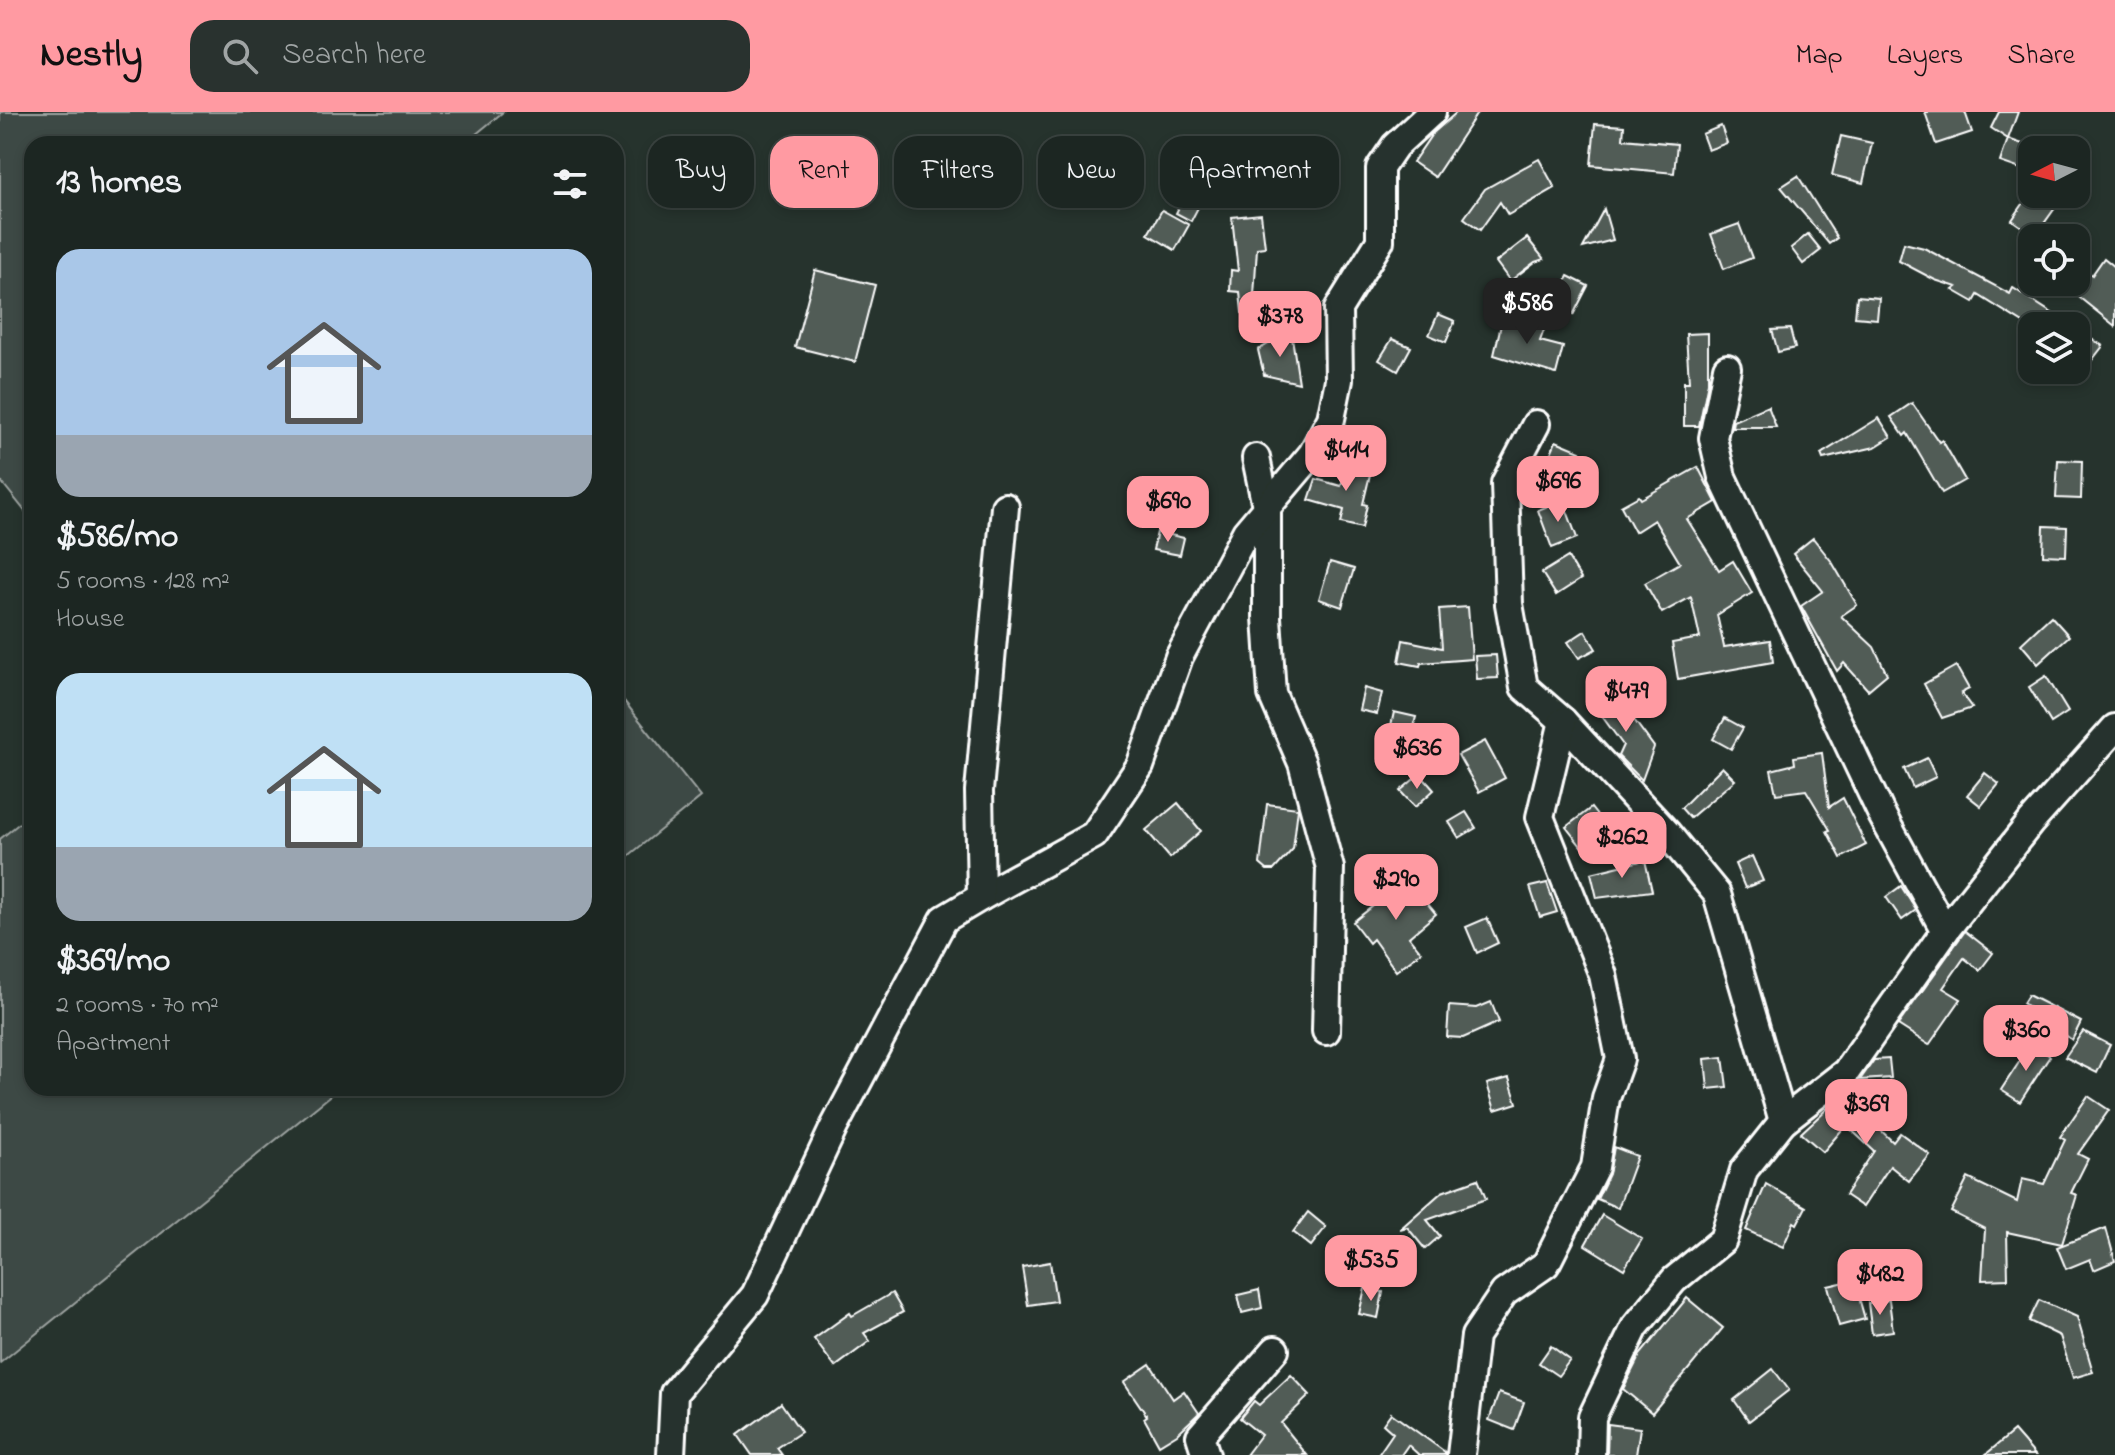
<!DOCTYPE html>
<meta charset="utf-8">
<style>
body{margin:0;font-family:"Indie Flower",sans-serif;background:#29322f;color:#f1f3f6;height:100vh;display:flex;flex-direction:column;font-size:30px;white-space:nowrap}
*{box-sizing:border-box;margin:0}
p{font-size:26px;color:#a0a5a5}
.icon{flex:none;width:44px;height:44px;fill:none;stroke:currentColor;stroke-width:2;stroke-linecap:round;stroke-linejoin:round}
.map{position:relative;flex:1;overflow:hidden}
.sheet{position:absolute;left:24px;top:24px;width:600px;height:960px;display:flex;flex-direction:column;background:#1c2622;border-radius:24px;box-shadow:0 4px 12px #0003,0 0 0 2px #3a4340}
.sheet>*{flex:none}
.top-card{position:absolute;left:648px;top:24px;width:760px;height:72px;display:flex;gap:16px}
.needle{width:52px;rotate:264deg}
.tools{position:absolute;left:2018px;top:24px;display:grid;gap:16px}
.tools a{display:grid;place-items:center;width:72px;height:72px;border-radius:16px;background:#1c2622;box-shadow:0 4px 12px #0003,0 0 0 2px #3a4340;font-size:40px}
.price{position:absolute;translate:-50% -68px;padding:0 18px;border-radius:16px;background:#ff9aa2;color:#111;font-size:26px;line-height:52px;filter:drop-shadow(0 2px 4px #0008)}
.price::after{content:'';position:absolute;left:50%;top:48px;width:24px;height:18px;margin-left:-12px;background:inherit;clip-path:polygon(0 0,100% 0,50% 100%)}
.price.active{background:#222;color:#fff}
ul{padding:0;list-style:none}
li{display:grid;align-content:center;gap:16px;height:424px;padding:0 32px}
li span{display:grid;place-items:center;height:248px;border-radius:24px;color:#555}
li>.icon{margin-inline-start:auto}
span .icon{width:144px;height:144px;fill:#fffc;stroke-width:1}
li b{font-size:34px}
h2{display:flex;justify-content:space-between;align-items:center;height:96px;padding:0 32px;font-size:34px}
.tag{padding:0 28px;border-radius:24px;background:#1c2622;box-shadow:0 4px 12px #0003,0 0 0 2px #3a4340;font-size:28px;line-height:72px}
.tag.active{background:#ff9aa2;color:#111}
header{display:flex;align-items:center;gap:48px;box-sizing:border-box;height:112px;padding:0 40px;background:#ff9aa2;color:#111}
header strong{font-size:38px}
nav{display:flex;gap:44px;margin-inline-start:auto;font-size:28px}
.search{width:560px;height:72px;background:#29322f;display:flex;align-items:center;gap:20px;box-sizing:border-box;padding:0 28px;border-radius:24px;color:#a0a5a5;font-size:30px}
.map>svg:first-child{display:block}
</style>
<header>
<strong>Nestly</strong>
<div class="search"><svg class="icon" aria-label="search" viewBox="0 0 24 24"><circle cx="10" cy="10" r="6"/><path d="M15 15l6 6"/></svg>Search here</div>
<nav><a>Map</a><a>Layers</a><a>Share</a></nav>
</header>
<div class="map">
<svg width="2115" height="1343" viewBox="0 0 2115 1343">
<rect width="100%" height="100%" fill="#26332d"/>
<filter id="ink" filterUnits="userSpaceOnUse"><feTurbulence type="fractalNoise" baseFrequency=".0125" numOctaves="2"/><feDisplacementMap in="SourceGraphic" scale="16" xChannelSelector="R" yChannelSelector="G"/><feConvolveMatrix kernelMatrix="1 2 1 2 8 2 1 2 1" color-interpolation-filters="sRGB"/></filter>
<g filter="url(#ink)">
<g fill="#3e4944" stroke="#9ea4a2" stroke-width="2">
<polygon points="0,0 503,0 464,32 32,32 32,408 0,368"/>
<polygon points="616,579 701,685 616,754"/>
<polygon points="32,701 32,976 340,976 0,1251 0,727"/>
</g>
<g fill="#515c57" stroke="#fff" stroke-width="2">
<polygon points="1457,0 1478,0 1435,65 1413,50 1432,22"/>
<polygon points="1925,0 1965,0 1972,20 1936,32"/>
<polygon points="1999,0 2018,0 2008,27 1991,16"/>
<polygon points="1595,12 1624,14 1623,27 1677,32 1674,61 1591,53"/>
<polygon points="1721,14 1727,31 1708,38 1702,22"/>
<polygon points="1841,24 1872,31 1863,71 1832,63"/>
<polygon points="2008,27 2037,37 2032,38 2029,60 2000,50"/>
<polygon points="1539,47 1555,76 1508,103 1500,90 1480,118 1464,106 1485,77"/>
<polygon points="1200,53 1216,61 1191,109 1176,101"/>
<polygon points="1798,64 1837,126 1829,132 1781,75"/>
<polygon points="2030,82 2065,82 2035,124 2012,108"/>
<polygon points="1604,97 1613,128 1583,136"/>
<polygon points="1162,98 1189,113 1175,138 1148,122"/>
<polygon points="1261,102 1265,135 1257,136 1253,200 1242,201 1240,180 1230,179 1231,158 1238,159 1232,105"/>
<polygon points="1739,112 1752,146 1724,157 1711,122"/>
<polygon points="1808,122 1821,138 1803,152 1791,136"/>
<polygon points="1527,126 1544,147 1535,150 1510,169 1496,150"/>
<polygon points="1904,131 1924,136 2010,182 2013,176 2072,214 2028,214 1978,183 1974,190 1953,178 1957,175 1935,168 1899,149"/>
<polygon points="2104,146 2115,155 2115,214 2060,170 2076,170 2076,151 2092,163"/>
<polygon points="815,158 875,173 855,250 795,235"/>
<polygon points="1568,164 1588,174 1573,203 1554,192"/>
<polygon points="1857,184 1879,186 1877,207 1855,205"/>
<polygon points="1438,202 1455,209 1446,230 1429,223"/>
<polygon points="1503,204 1545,215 1540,229 1563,235 1556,262 1494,243"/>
<polygon points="1790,217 1795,236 1778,240 1772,218"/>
<polygon points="2076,217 2103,234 2089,252 2076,242"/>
<polygon points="1291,219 1299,271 1264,263 1258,238"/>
<polygon points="1708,221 1708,270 1699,314 1684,314 1684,270 1689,270 1686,222"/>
<polygon points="1392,227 1411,235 1398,259 1379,248"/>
<polygon points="1912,291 1939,330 1942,328 1965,368 1942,381 1907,321 1904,324 1891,305"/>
<polygon points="1768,294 1776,315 1732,315 1733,309"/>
<polygon points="1879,306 1891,325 1875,335 1823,347 1821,342"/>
<polygon points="1556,329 1580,339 1566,370 1543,360"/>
<polygon points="1348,348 1372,354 1363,392 1367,393 1362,416 1341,411 1344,398 1309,388 1316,367 1341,374"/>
<polygon points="2058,348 2082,349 2081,387 2056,386"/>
<polygon points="1698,355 1716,390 1687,407 1719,458 1733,449 1752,481 1717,503 1724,535 1770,528 1773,550 1678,567 1672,531 1700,526 1691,485 1662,501 1645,471 1680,451 1654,408 1635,420 1621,394 1639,384 1641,387"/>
<polygon points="1563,388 1577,426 1552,436 1538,398"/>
<polygon points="2044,414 2067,415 2066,444 2043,443"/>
<polygon points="1157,420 1184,426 1180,443 1153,438"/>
<polygon points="1813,426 1832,450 1857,493 1841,504 1874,535 1887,562 1868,578 1844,551 1837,559 1801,494 1823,479 1793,442"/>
<polygon points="1568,445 1581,467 1556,483 1542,461"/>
<polygon points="1330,450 1354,457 1342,495 1319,487"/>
<polygon points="1468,495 1472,547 1421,551 1420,554 1399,550 1403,528 1442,536 1439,497"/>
<polygon points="2051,504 2069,524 2038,552 2021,532"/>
<polygon points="1585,519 1596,537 1579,546 1568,530"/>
<polygon points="1496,543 1498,566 1477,567 1475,544"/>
<polygon points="1956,554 1969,577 1961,581 1972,596 1942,606 1924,572"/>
<polygon points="2046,564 2068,600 2051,611 2029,575"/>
<polygon points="1364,576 1382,581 1377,602 1359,598"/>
<polygon points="1612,578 1654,635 1642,668 1618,644 1623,633 1593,592"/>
<polygon points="1394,600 1416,605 1411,623 1390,618"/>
<polygon points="1725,606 1743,616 1731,637 1713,627"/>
<polygon points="1485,629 1505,666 1479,680 1458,643"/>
<polygon points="1822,641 1829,695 1843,686 1866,733 1841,746 1827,719 1830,718 1806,678 1776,682 1771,658 1795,652 1794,645"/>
<polygon points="1927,646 1936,665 1913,676 1904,657"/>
<polygon points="1722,655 1735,668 1690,706 1681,696"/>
<polygon points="1985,661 1999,672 1981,694 1967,683"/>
<polygon points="1420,662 1434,678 1415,695 1400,679"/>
<polygon points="1178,691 1201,719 1170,746 1146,718"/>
<polygon points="1267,692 1298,696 1293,737 1274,758 1267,758 1260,752"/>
<polygon points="1591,696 1613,724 1588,743 1566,715"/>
<polygon points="1466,700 1476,716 1459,726 1449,710"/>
<polygon points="1752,744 1763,769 1745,776 1735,752"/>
<polygon points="1645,748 1652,779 1597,786 1591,761"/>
<polygon points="1404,763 1436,802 1409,825 1421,840 1396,859 1373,827 1369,831 1353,810 1383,786 1379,780"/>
<polygon points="1547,771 1557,800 1540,805 1530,775"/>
<polygon points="1901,774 1916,798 1902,808 1886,785"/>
<polygon points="1487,806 1498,831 1477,841 1466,815"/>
<polygon points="1965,819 1993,841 1980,858 1964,846 1943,876 1961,887 1929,933 1898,913"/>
<polygon points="2028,883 2081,910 2072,928 2023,891"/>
<polygon points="1491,890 1499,910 1463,926 1447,925 1449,894 1477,896"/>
<polygon points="2083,919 2110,933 2097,961 2065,945"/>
<polygon points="2031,932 2050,944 2020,990 2001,978"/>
<polygon points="1723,945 1727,975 1708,977 1705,947"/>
<polygon points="1889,947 1891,966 1860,968 1874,948"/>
<polygon points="1509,966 1517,991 1495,998 1487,972"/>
<polygon points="1843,982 1893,1030 1900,1021 1930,1043 1909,1069 1890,1054 1863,1095 1845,1083 1874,1039 1846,1013 1823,1040 1801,1021"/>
<polygon points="2088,984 2109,998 2078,1042 2088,1047 2071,1081 2077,1083 2062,1132 2007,1120 2008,1167 1982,1168 1985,1117 1951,1100 1968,1066 2017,1090 2022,1067 2044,1072 2065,1028 2060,1025"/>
<polygon points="1614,1035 1637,1044 1618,1096 1597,1087 1609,1062"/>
<polygon points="1478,1067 1486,1087 1427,1108 1440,1124 1425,1137 1407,1115 1400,1117 1442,1080"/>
<polygon points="1766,1072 1806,1095 1797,1112 1794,1110 1783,1135 1746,1118"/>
<polygon points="1308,1100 1326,1115 1311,1134 1293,1120"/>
<polygon points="1602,1103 1642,1127 1624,1157 1585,1133"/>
<polygon points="2106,1116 2115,1149 2094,1158 2090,1147 2066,1157 2057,1135"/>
<polygon points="1050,1150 1056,1189 1028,1193 1022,1155"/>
<polygon points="1854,1168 1865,1207 1839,1214 1828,1174"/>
<polygon points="1365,1176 1383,1180 1378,1206 1359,1202"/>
<polygon points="1259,1178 1262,1196 1242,1201 1238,1183"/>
<polygon points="892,1181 903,1200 864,1221 870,1229 835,1255 814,1227 850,1201 852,1204"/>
<polygon points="1687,1186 1723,1216 1652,1301 1623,1277 1640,1243"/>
<polygon points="1889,1188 1893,1219 1872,1222 1868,1191"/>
<polygon points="2039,1188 2077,1205 2093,1260 2073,1266 2060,1224 2029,1209"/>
<polygon points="1551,1234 1570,1248 1558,1264 1539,1251"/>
<polygon points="1150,1252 1173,1287 1184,1279 1199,1301 1177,1322 1159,1333 1144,1306 1147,1304 1124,1270"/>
<polygon points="1773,1257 1789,1278 1749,1309 1734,1288"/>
<polygon points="1291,1263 1310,1283 1281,1311 1307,1343 1246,1343 1261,1323 1240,1306 1254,1289 1259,1293"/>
<polygon points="1499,1281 1524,1290 1514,1318 1489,1308"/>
<polygon points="781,1291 801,1320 777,1336 782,1343 752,1343 738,1323"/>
<polygon points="1391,1301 1445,1340 1445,1343 1419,1343 1408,1333 1401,1343 1378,1343 1393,1321 1383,1312"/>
<polygon points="1608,1312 1640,1316 1636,1343 1607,1343"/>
<polygon points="2014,1319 2035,1343 1985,1343"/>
</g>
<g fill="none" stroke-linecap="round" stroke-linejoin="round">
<defs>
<g id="minor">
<polyline points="1727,256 1713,326 1722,365 1882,703 1945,819"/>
<polyline points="1536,312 1505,371 1509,492 1524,575 1563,609 1667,721 1717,782 1783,1009"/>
<polyline points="1256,346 1267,399 1267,505 1272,582 1302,651 1330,756 1326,919"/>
<polyline points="981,785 1094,723 1140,654 1179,545 1246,420 1312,342 1331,307 1339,268 1338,197 1380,129 1380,56 1395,34 1432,0"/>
<polyline points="671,1343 674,1281 755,1183 834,1015 944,807 981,785 979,679 1005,395"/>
<polyline points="1206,1343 1200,1324 1275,1238"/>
<polyline points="1461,1343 1475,1224 1504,1181 1546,1152 1595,1055 1606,986 1620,947 1603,863 1540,705 1563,609"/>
<polyline points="1591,1343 1592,1305 1635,1215 1674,1168 1723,1128 1744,1058 1783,1009 1846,960 1945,819 2031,710 2115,616"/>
</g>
</defs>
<use href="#minor" stroke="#fff" stroke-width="32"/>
<use href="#minor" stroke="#26332d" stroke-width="26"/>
</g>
</g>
</svg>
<div class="tools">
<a><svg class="needle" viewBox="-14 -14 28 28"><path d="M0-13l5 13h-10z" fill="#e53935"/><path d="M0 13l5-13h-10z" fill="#a0a5a5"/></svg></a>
<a><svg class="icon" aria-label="locate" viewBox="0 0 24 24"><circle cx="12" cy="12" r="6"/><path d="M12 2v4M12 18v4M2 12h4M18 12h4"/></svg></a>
<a><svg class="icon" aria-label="layers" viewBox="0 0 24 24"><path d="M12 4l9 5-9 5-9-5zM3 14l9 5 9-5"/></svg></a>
</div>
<b class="price active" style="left:1527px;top:234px">$586</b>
<b class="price" style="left:1280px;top:247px">$378</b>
<b class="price" style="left:1346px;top:381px">$414</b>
<b class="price" style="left:1558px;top:412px">$696</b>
<b class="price" style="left:1168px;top:432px">$690</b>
<b class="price" style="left:1626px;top:622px">$479</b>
<b class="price" style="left:1417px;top:679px">$636</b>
<b class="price" style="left:1622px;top:768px">$262</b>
<b class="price" style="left:1396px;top:810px">$290</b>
<b class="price" style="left:2026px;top:961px">$360</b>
<b class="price" style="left:1866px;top:1035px">$369</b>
<b class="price" style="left:1371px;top:1191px">$535</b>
<b class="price" style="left:1880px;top:1205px">$482</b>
<div class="top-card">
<a class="tag">Buy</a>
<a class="tag active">Rent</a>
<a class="tag">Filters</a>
<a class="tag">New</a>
<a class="tag">Apartment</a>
</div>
<section class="sheet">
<h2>13 homes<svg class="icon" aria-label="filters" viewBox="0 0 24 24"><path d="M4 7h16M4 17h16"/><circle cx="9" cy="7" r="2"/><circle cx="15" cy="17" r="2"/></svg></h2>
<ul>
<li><span style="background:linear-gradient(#a9c7e8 75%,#9aa5b1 0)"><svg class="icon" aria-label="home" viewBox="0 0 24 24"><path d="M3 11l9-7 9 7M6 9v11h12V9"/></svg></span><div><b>$586/mo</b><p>5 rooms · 128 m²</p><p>House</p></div></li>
<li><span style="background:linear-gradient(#bfe0f5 70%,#9aa5b1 0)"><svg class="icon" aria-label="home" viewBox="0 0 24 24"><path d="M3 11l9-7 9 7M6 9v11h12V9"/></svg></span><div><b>$369/mo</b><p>2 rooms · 70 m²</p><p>Apartment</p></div></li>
</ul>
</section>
</div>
